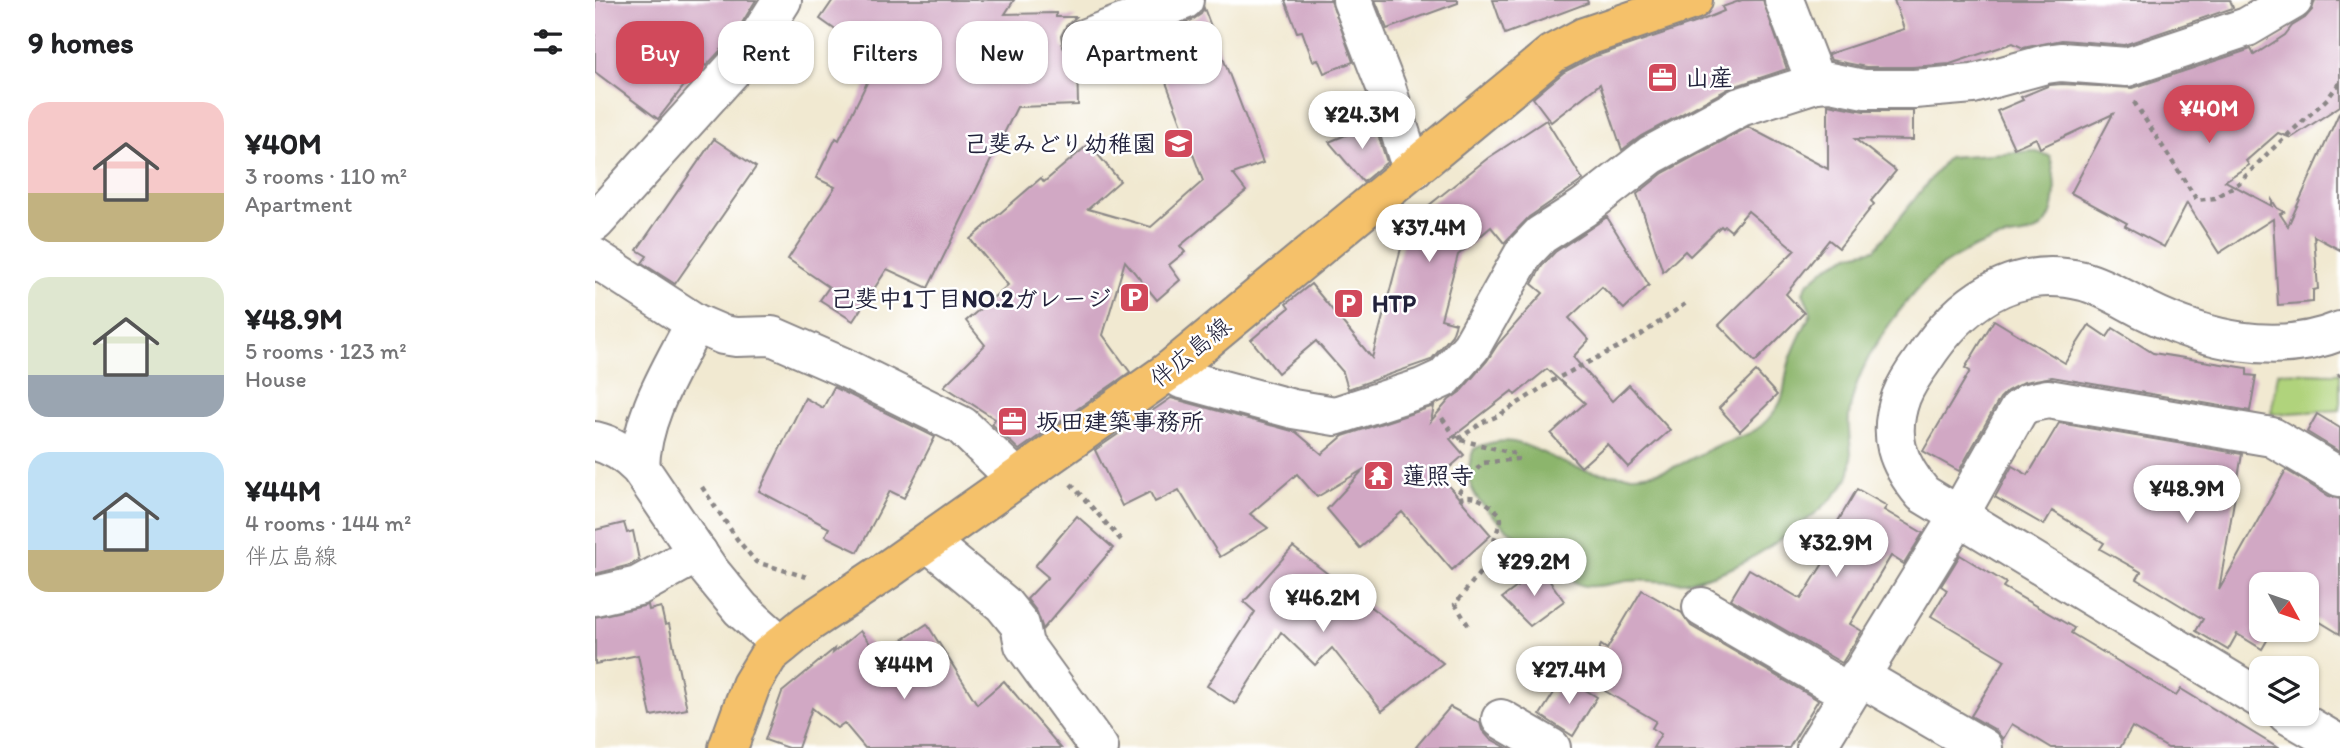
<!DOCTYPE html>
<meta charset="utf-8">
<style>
body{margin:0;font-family:Itim,"Klee One",sans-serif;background:#f6f6f6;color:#202124;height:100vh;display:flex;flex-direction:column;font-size:26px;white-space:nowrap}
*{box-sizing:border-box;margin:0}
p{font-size:23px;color:#757577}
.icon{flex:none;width:38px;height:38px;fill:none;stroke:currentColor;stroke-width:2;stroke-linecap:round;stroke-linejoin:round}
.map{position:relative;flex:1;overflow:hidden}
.drawer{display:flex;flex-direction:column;background:#fff;width:595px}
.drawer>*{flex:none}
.guide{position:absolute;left:21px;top:21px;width:665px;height:63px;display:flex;gap:14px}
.needle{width:46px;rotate:130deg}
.buttons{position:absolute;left:1654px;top:572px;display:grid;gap:14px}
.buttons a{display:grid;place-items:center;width:70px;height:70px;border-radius:14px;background:#fff;box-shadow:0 2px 5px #0004;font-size:35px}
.price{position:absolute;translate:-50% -60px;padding:0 16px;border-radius:24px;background:#fff;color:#222;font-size:23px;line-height:46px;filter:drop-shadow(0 2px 4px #0008)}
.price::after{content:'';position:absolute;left:50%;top:42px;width:21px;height:16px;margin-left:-10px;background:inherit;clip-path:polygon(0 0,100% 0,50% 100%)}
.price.active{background:#d1495b;color:#fff}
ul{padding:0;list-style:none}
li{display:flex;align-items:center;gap:21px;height:175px;padding:0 28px}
li span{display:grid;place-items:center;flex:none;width:196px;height:140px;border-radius:21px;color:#555}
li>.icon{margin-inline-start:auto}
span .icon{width:84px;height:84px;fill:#fffc;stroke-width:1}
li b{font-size:30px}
h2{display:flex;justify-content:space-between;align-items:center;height:84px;padding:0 28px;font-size:30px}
.tag{padding:0 24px;border-radius:21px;background:#fff;box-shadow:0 2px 5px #0004;font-size:24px;line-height:63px}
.tag.active{background:#d1495b;color:#fff}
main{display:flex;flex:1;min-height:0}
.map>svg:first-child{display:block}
</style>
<main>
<section class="drawer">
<h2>9 homes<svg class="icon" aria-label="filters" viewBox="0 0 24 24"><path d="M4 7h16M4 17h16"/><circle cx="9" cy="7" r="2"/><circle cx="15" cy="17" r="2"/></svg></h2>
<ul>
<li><span style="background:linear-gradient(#f6c9c9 65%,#c2b280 0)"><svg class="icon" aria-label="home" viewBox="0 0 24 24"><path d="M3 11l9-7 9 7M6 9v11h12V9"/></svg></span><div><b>¥40M</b><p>3 rooms · 110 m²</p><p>Apartment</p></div></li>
<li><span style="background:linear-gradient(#dfe7d0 70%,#9aa5b1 0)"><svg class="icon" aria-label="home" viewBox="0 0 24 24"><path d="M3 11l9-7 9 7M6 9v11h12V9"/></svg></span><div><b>¥48.9M</b><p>5 rooms · 123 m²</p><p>House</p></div></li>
<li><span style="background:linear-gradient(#bfe0f5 70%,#c2b280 0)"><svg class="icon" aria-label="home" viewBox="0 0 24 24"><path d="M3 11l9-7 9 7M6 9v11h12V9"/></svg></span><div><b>¥44M</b><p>4 rooms · 144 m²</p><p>伴広島線</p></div></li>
</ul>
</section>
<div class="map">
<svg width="1745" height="748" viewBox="0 0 1745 748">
<rect width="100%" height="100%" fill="#fff"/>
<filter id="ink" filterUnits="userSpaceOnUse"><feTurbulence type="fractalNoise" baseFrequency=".0143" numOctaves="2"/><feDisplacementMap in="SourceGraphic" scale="14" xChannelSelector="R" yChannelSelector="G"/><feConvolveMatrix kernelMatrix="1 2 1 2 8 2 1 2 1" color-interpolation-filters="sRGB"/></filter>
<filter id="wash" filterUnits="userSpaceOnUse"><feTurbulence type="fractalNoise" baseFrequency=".00686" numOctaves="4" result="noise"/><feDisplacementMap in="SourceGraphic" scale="28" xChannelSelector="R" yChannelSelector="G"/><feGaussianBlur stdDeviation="1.57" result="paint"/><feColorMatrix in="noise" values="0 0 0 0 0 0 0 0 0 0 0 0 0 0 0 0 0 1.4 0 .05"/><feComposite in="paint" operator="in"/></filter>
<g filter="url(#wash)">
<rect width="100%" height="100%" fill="#f1e9d1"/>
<polygon fill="#b0d37c" stroke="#697a5c" stroke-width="2" points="1683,372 1737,374 1745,372 1745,410 1676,414"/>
<path fill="#8cb56c" stroke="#576c54" stroke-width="2" d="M1438,151L1455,156C1461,178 1466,221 1439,232C1426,237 1411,236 1397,241C1372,249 1344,265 1326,285C1294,321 1259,368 1254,417C1252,435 1260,458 1254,475C1246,501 1171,551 1145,564C1130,572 1112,577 1095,581C1080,584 1051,579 1032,581C1019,583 1003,588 990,586C968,582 964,561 947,550C936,542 924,538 911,528C884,505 864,485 879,449C917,430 938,450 974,465C1000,475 1035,478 1063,472C1083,468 1102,455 1121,446C1151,433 1161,437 1182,408C1191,395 1189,381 1193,367C1197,349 1208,331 1216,313L1208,292L1212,284L1233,266L1257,254L1280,249L1353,157Z"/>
<g id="blocks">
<g fill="#d1a8c4">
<polygon points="0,0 161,0 139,36 111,66 107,63 63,119 0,72"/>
<polygon points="238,0 419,0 410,14 461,13 461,17 481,17 471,26 466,36 468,47 474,56 482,60 483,105 422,107 333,288 292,269 258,321 225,300 234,287 193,259 240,187 221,178 241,138 244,140 283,60 225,19"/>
<polygon points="690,0 736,0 758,62 729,73 723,59 718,61 707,31 702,32"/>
<polygon points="780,0 863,0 863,3 792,29"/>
<polygon points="898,0 992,0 993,3 910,34"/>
<polygon points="1147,0 1168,0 1192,69 1135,88 1046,136 1027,150 1005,84 956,122 938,98 969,72 998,57 1105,21 1129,11 1127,7"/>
<polygon points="1299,0 1635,0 1638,8 1529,45 1467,40 1428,48 1418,43 1355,64 1318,67 1271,67 1236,60 1233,54 1309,29"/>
<polygon points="1720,0 1745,0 1745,106 1696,138 1683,133 1651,161 1654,165 1630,181 1677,206 1677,200 1682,208 1689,212 1685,214 1693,226 1745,111 1745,250 1719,236 1723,289 1718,290 1718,302 1683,305 1678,219 1624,253 1592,203 1569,247 1530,226 1532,223 1476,193 1518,114 1445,148 1441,138 1419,148 1402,111 1428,100 1426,97 1455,85 1467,84 1538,88 1656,49 1659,55 1690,35 1697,26 1710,18 1717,10"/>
<polygon points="609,8 668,163 638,174 651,191 585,246 590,252 574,265 585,280 562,300 530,261 508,335 535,372 424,450 397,424 400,419 349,386 390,345 371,321 413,285 375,239 446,178 449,182 494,144 525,181 493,209 556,227 608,181 554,37 597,20 606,14"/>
<polygon points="1233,104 1269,111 1318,111 1318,140 1260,139 1301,171 1276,201 1279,204 1244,248 1234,240 1191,294 1209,313 1160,362 1124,325 1200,250 1153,211 1136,231 1130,226 1128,228 1126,226 1095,256 1090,251 1068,272 1042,194 1068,173 1153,127 1233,169"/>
<polygon points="951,120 988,180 934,217 909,243 896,227 863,255 846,319 861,323 857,335 836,360 753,389 748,372 721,341 683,373 656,340 694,308 691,304 716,284 777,358 813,222 893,158"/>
<polygon points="779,123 792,162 768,182 734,142"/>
<polygon points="119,139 161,167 80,284 47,263 52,256 42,250"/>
<polygon points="1012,217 1054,285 1029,309 1007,287 974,318 994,340 978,357 1017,401 1034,385 1075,430 1033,467 1012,444 986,467 956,434 990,403 952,369 920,395 917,391 855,439 869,455 845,476 896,535 857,570 807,512 765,548 732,509 769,469 722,497 702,474 655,514 673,528 625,557 584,490 560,502 555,492 527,506 500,450 576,398 701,432 727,454 748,436 839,406 836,421 854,400 865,392 892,361 903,344 948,293 937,284 947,266 960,252"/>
<polygon points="1399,320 1470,363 1494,325 1512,337 1518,328 1558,353 1652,368 1652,375 1661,376 1655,411 1457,377 1429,382 1412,391 1405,398 1364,471 1328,451 1375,371 1370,368"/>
<polygon points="1161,372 1182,395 1145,431 1124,408"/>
<polygon points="239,387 340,437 309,498 295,491 263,552 230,536 234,528 164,491 210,398 228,408"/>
<polygon points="1722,414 1745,428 1745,452 1712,432"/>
<polygon points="1464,423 1647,454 1624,590 1691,470 1734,496 1745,499 1745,634 1712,614 1712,584 1666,584 1666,630 1678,630 1667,649 1642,634 1633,650 1601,631 1608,619 1542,579 1546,572 1505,549 1509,543 1457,511 1449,525 1400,497 1417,466 1433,475"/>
<polygon points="1262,489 1292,506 1289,510 1328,533 1309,564 1296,556 1255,624 1267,631 1247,663 1136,599 1154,569 1206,599 1250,528 1242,523"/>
<polygon points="482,516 518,548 448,629 442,612 432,599 453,577 440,566"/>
<polygon points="29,523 32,533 38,531 44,560 35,565 0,574 0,530"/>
<polygon points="698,547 817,639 848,663 787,711 737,648 720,665 686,632 640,704 612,686 660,612 649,602"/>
<polygon points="1365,555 1411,583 1408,587 1479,628 1476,633 1581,696 1586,689 1683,748 1573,748 1537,727 1525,748 1457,748 1417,724 1408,739 1399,729 1376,716 1410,660 1336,616 1352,590 1346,586"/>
<polygon points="946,569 969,601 935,626 907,598"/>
<polygon points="1047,590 1087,613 1096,626 1223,700 1194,748 1058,748 1066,734 1057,728 1061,721 988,678 1006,645 1012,649"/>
<polygon points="53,605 54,610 66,607 70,625 74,624 92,709 56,716 43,655 0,664 0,617"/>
<polygon points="332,624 382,704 409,681 466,748 270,748 249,723 242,728 217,708 203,748 193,748 170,740 187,692 239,649 238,653 265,631 284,655"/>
<polygon points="969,677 1002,697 978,736 945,715"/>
<polygon points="855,707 885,723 887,730 894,738 912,748 820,748"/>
</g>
</g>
</g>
<g filter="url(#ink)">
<use href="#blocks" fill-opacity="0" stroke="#8a8686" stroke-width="2"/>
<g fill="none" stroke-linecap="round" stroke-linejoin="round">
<defs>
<g id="minor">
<polyline points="757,0 791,87 812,154 819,169"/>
<polyline points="1189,0 1221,83"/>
<polyline points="488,39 589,0"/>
<polyline points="0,222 156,49 187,0"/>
<polyline points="0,258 100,323 128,335 141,337 177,336 248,367 367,426 421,478"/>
<polyline points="574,371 587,379 698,409 740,416 827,388 849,378 876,347 929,253 946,235 988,208 1056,155 1145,107 1221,83 1235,82 1269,89 1319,89 1378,84 1451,64 1466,62 1532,67 1652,27 1698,0"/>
<path d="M0,441C18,445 32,455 45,468L114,570L146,609L186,645"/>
<path d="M45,468C46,415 77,369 100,323"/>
<polyline points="333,542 408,604 425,625 429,645 504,748"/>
<polyline points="0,596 43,586 103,553"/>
<polyline points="1107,607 1254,693"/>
<polyline points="1264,676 1388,748"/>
<path d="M1666,699L1328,494C1302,463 1292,436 1306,397C1311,384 1320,371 1328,360C1364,304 1417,264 1488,281C1510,287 1530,300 1550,310C1610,340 1681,357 1745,331"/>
<polyline points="1692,714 1745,745"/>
<polyline points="906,719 956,748"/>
<polyline points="1221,748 1363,517 1424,409 1433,403 1453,399 1677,437 1745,477"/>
</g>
<polyline id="major" points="133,748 156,685 174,655 213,623 291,571 574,371 957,54 989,37 1098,0"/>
</defs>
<use href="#minor" stroke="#8a8686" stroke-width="42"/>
<use href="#major" stroke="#8a8686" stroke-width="42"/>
<g stroke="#8a8686" stroke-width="4.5" stroke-dasharray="5 5" stroke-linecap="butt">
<polyline points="1539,102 1602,200 1620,198 1644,183 1673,153 1733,98 1745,82"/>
<polyline points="1743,376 1745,374"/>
<path d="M847,418L862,439L921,454L922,459L887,463L862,495L866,498C883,494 893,504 905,514L906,520L891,565L860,604L875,628"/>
<polyline points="863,439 890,421 903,416 959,380 1046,335 1094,301"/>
<polyline points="476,484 527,541"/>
<polyline points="107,487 142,539 161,562 215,578"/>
</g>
<use href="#minor" stroke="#fff" stroke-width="38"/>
<use href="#major" stroke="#f5c16b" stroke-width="38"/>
</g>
</g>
<defs>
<symbol id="office-square" viewBox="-11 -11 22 22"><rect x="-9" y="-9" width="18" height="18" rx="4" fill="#d1495b" stroke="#fff"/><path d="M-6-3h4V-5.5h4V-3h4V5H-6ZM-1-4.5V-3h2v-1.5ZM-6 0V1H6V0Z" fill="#fff"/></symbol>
<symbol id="school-square" viewBox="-11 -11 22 22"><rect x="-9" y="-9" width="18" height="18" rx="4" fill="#d1495b" stroke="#fff"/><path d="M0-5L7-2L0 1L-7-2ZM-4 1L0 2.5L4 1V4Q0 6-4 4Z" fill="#fff"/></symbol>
<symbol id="parking-square" viewBox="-11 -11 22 22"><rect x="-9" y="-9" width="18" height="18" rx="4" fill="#d1495b" stroke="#fff"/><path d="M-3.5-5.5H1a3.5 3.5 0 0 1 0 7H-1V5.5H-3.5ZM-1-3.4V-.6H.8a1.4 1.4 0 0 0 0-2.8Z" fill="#fff"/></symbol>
<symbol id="temple-square" viewBox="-11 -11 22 22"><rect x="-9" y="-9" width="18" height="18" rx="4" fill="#d1495b" stroke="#fff"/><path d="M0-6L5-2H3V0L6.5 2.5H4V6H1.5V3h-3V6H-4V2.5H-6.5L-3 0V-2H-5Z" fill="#fff"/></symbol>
</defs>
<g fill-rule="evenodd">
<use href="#office-square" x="1050" y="60" width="35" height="35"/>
<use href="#school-square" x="566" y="126" width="35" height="35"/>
<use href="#parking-square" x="522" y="280" width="35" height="35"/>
<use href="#parking-square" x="736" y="286" width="35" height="35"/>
<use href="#office-square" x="400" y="404" width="35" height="35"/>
<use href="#temple-square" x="766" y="458" width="35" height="35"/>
</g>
<g text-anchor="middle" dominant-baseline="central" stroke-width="5" stroke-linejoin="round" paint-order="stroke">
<g font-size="24" font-weight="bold" fill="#22223b" stroke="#fff" text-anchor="start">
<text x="1090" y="77">山産</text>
<text x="561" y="143" text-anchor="end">己斐みどり幼稚園</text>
<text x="516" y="298" text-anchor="end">己斐中1丁目NO.2ガレージ</text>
<text x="777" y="303">HTP</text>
<text x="441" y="421">坂田建築事務所</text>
<text x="807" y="475">蓮照寺</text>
</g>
<g font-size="24" fill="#22223b" stroke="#fff">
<text transform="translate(595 352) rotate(-39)">伴広島線</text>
</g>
</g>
</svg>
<div class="buttons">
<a><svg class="needle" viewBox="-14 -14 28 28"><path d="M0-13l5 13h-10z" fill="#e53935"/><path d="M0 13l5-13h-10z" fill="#757577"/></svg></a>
<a><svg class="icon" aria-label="layers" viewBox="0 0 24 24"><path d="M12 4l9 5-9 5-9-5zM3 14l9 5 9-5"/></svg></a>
</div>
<b class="price active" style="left:1614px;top:145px">¥40M</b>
<b class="price" style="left:767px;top:151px">¥24.3M</b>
<b class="price" style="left:834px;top:264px">¥37.4M</b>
<b class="price" style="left:1592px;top:525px">¥48.9M</b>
<b class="price" style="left:1241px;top:579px">¥32.9M</b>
<b class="price" style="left:939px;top:598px">¥29.2M</b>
<b class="price" style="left:728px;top:634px">¥46.2M</b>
<b class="price" style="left:309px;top:701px">¥44M</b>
<b class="price" style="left:974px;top:706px">¥27.4M</b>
<div class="guide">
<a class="tag active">Buy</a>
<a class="tag">Rent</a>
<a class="tag">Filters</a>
<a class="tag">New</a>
<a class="tag">Apartment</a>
</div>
</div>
</main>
